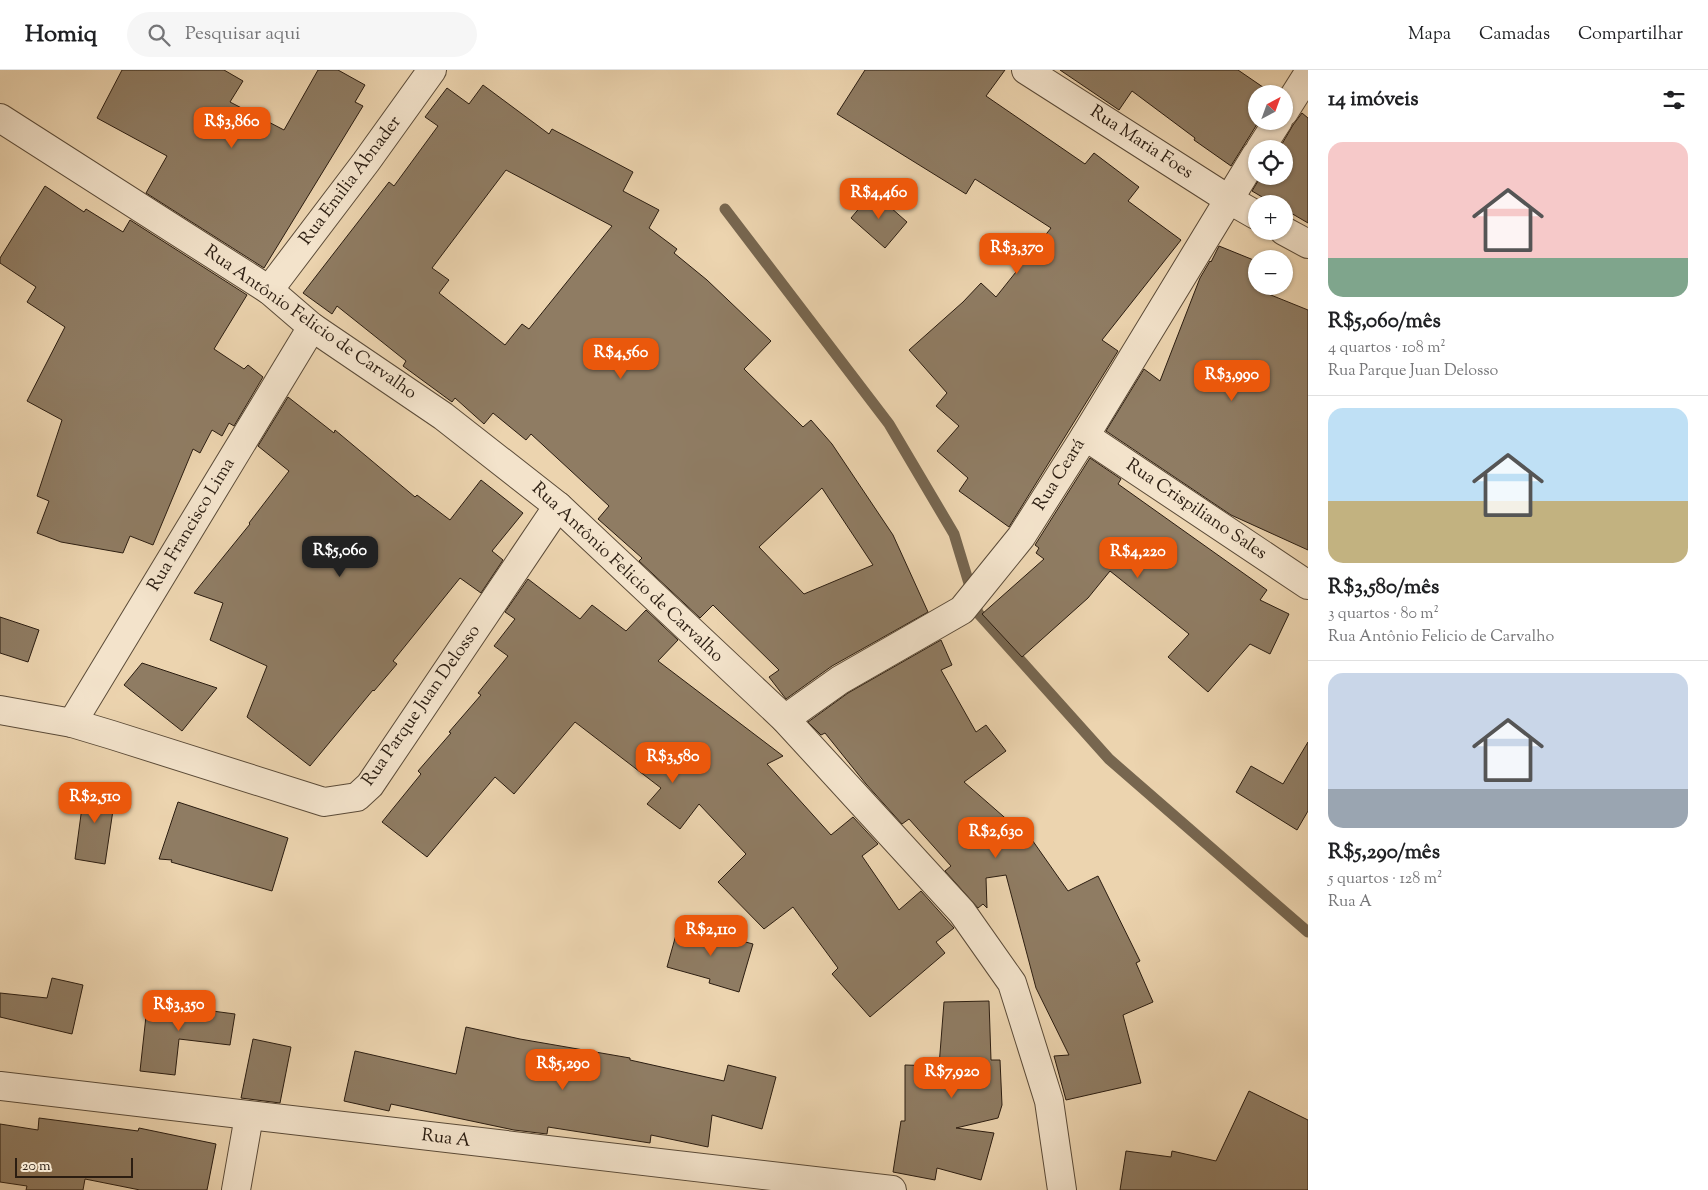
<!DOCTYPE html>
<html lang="pt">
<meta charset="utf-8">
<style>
body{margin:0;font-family:"Sorts Mill Goudy",serif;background:#f6f6f6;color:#202124;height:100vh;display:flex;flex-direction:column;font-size:19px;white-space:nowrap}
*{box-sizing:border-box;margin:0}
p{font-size:16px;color:#757577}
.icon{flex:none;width:28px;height:28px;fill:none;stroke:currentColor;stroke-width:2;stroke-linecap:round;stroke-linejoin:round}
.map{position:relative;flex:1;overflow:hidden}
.drawer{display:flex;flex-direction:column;background:#fff;width:400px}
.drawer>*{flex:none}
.needle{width:32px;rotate:41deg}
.tools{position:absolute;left:1248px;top:15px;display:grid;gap:10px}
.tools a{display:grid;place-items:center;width:45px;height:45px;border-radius:50%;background:#fff;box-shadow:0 1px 4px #0004;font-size:25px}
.scale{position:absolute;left:15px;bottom:12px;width:118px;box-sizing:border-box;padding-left:5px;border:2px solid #2b1d11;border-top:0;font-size:14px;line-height:18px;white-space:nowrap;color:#2b1d11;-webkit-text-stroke:4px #f3e3cb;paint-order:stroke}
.price{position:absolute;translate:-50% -42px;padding:0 11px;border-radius:10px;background:#ea580c;color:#fff;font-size:16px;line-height:32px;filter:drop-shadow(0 1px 2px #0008)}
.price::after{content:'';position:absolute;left:50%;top:30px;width:15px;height:11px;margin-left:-8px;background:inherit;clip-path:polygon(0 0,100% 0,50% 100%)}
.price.active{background:#222;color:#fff}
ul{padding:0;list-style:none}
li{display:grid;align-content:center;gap:10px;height:265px;padding:0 20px}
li+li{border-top:1px solid #e0e0e0}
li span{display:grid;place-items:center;height:155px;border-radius:15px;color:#555}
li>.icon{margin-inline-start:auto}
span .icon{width:90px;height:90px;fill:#fffc;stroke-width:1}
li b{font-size:21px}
h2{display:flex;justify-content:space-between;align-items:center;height:60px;padding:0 20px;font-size:21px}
header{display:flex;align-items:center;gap:30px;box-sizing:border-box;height:70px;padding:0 25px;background:#fff;border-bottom:1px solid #e0e0e0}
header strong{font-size:24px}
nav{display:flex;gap:28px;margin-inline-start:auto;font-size:18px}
.search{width:350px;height:45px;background:#f6f6f6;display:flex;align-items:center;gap:12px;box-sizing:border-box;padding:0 18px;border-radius:28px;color:#757577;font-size:19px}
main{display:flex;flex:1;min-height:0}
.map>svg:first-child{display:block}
</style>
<header>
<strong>Homiq</strong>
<div class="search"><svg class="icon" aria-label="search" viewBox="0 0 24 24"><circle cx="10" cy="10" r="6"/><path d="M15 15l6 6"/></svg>Pesquisar aqui</div>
<nav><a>Mapa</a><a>Camadas</a><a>Compartilhar</a></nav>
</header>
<main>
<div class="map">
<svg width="1308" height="1120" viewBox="0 0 1308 1120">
<rect width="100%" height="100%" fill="#ecd4af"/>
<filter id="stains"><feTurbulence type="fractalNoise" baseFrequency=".004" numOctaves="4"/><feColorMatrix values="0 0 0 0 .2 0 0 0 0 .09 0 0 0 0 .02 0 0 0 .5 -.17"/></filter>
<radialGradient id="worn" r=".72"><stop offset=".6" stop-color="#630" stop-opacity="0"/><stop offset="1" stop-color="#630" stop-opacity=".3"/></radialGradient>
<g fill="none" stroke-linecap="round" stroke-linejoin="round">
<polyline stroke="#77664f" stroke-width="11" points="725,139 889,354 954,464 978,543 1109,689 1308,862"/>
</g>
<g fill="#8f7c63" stroke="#2b1d11" fill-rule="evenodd">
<polygon points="122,0 224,0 243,11 230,32 284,60 318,0 338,0 365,15 355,32 363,36 264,198 146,123 167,86 97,48"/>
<polygon points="865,0 1005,0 986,26 1085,94 1094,83 1139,117 1128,131 1181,170 1102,270 1118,281 1009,457 959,421 968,408 937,381 959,356 936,336 947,323 909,280 963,232 981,213 996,227 1051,158 975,109 966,124 837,44"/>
<polygon points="1060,0 1238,0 1273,24 1256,24 1256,51 1259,51 1231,96 1194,70 1195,68 1132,21 1119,40"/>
<path d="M483,15L549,64L552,59L633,102L623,121L659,140L649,158L677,179L674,183L707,210L771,271L744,299L803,357L811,350L832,374L893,465L928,542L832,596L786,629L769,607L779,600L713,535L700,548L639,491L642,488L598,449L609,436L531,364L526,370L493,343L484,354L455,328L452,332L403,296L406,291L337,236L332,244L303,223L389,112L394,116L438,56L425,47L447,18L469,34ZM506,100L612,156L529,259L522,254L505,275L439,223L449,210L432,198ZM822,418L873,495L804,524L759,477Z"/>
<polygon points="1302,43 1308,48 1308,153 1284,139 1284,134 1274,134 1252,121 1261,106 1284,106 1284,79 1279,79 1293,55"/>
<polygon points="45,116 84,142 86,139 123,162 130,150 247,225 214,279 244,299 248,295 263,307 234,356 229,353 222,366 212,360 200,383 193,379 153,475 130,466 123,483 61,472 37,463 49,431 37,426 62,350 27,331 65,257 27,232 36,217 0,193 0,188"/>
<polygon points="873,122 907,152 885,178 851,148"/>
<polygon points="1219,176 1256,191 1256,219 1308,240 1308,480 1231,445 1106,361 1144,299 1160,311 1200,208 1210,191 1211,192"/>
<polygon points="288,327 334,363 335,360 415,427 417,425 450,450 481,410 523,443 492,481 503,490 481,523 460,508 393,591 397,594 374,621 373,620 310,696 247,647 267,596 210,570 223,533 194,523 250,454 249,453 289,401 258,376"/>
<polygon points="1090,388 1121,409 1118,414 1267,520 1260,530 1289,544 1270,584 1250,574 1208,622 1168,587 1189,564 1110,501 1088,528 1022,587 982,544 1044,489 1036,483 1039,478 1035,475"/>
<polygon points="528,509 580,549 592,535 626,561 646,540 678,570 658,591 783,686 767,694 831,765 853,747 878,774 862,786 899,840 921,821 954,858 936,872 945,883 870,947 832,904 838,898 793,837 764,859 718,812 746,784 699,734 680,759 647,734 661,718 575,652 514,724 495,707 427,787 382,752 421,704 418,701 451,663 449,662 481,625 478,623 508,586 494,576 515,549 505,542"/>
<polygon points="0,547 39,560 28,592 0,583"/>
<polygon points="941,570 952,595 941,600 976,662 986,655 1006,681 964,712 1019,760 1023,757 1068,821 1098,806 1140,891 1136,893 1153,932 1123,945 1141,1013 1066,1030 1054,986 1069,985 1036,918 1006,805 986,808 987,838 983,834 978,838 945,801 951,796 909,749 902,754 866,714 825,663 821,665 808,652 848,623"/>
<polygon points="142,593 217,618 182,661 124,615"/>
<polygon points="1308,672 1308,741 1297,760 1236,722 1251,696 1283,714"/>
<polygon points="85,715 116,720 105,794 75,789"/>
<polygon points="178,732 288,768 272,821 171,792 172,790 159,789"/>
<polygon points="679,854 753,874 739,922 709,913 710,909 667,897"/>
<polygon points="52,908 83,915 72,964 0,947 0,923 47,928"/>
<polygon points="148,928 183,931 182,937 235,944 230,975 179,969 175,1005 140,1001"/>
<polygon points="989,931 991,990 1000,990 1002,1035 998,1048 956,1058 994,1063 981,1110 937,1098 935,1110 893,1102 901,1051 905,1051 905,995 939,996 944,932"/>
<polygon points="466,957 520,969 630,988 630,990 724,1011 728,995 776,1007 762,1059 712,1045 708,1077 651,1065 650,1073 548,1057 547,1064 514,1060 391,1034 389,1041 344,1031 355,981 456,1004"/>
<polygon points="253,969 291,977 280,1033 241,1028"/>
<polygon points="1249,1021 1308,1050 1308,1120 1120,1120 1126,1081 1171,1087 1172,1081 1216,1091"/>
<polygon points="39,1048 138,1061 139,1058 216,1074 207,1120 140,1120 85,1109 83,1120 26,1120 27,1116 0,1112 0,1054 38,1060"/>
</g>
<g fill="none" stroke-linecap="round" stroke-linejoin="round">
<defs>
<g id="minor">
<polyline points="1026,0 1228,129 1256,145"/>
<polyline points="1284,42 1308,4"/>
<polyline points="0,48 269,220 312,257 443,346 558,436 785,649 962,842 1012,913 1049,1031 1062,1120"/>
<polyline points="1260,79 1278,51"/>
<polyline points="1284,161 1308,174"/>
<polyline points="269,220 366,92 432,0"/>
<polyline points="1085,366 1308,515"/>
<polyline points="0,640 72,653 112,665 324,732 357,727 370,715 558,436"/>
<polyline points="785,649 840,610 962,540 1021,467 1085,366 1256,85"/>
<polyline points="72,653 312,257"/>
<polyline points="0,1016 892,1120"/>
<polyline points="236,1120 249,1046"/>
</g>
</defs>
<use href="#minor" stroke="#5b4b38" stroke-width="30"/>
<use href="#minor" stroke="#f3e3cb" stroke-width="28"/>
</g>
<g text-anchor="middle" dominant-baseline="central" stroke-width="4" stroke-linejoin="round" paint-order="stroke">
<g font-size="18" fill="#2b1d11" stroke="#f3e3cb">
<text transform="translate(1141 73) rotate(33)">Rua Maria Foes</text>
<text transform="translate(351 111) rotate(-53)">Rua Emilia Abnader</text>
<text transform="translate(310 253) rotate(35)">Rua Antônio Felicio de Carvalho</text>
<text transform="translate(1060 405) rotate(-58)">Rua Ceará</text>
<text transform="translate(1196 440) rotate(34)">Rua Crispiliano Sales</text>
<text transform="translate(192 455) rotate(-59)">Rua Francisco Lima</text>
<text transform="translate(627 503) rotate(43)">Rua Antônio Felicio de Carvalho</text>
<text transform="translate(422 636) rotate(-55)">Rua Parque Juan Delosso</text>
<text transform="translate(446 1069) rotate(7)">Rua A</text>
</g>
</g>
<rect width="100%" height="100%" filter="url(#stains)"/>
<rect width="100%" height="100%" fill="url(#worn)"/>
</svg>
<div class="tools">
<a><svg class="needle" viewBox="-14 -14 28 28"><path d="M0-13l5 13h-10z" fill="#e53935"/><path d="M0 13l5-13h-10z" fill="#757577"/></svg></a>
<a><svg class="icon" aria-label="locate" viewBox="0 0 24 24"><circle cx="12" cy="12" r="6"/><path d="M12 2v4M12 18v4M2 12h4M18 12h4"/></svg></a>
<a>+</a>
<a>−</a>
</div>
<div class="scale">20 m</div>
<b class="price" style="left:232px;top:79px">R$3,860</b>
<b class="price" style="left:879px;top:150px">R$4,460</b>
<b class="price" style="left:1017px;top:205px">R$3,370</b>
<b class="price" style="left:621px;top:310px">R$4,560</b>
<b class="price" style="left:1232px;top:332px">R$3,990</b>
<b class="price active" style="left:340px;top:508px">R$5,060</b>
<b class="price" style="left:1138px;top:509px">R$4,220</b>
<b class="price" style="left:673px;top:714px">R$3,580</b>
<b class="price" style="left:95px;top:754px">R$2,510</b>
<b class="price" style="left:996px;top:789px">R$2,630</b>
<b class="price" style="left:711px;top:887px">R$2,110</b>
<b class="price" style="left:179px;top:962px">R$3,350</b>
<b class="price" style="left:563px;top:1021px">R$5,290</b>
<b class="price" style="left:952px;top:1029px">R$7,920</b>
</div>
<section class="drawer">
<h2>14 imóveis<svg class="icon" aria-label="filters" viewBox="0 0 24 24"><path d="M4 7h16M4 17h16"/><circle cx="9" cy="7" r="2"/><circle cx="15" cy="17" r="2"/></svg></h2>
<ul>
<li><span style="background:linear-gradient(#f6c9c9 75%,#7fa58c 0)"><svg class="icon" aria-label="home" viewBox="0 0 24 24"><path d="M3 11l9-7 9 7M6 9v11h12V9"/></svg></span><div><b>R$5,060/mês</b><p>4 quartos · 108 m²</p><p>Rua Parque Juan Delosso</p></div></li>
<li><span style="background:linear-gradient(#bfe0f5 60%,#c2b280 0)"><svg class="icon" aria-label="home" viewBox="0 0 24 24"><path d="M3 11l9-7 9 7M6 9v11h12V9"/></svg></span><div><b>R$3,580/mês</b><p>3 quartos · 80 m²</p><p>Rua Antônio Felicio de Carvalho</p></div></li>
<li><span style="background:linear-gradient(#c9d6e8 75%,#9aa5b1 0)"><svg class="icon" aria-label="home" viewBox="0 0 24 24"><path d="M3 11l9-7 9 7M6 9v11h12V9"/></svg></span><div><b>R$5,290/mês</b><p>5 quartos · 128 m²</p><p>Rua A</p></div></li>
</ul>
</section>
</main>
